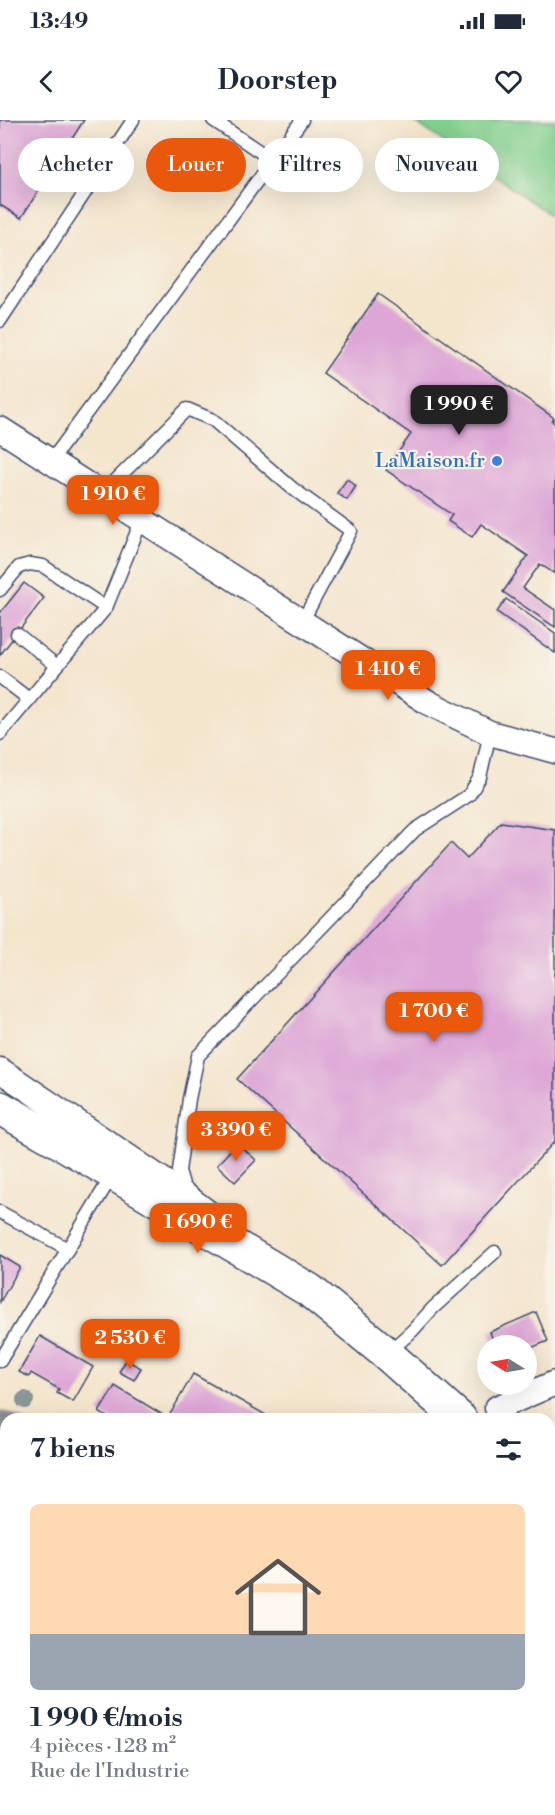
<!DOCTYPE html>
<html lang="fr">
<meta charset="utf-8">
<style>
body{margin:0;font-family:"Libre Bodoni",serif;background:#f6f6f7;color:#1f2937;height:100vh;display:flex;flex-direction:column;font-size:22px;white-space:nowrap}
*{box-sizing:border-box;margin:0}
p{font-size:20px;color:#747a83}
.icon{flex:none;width:33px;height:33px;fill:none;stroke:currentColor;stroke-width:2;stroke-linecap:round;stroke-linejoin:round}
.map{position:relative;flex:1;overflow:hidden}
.details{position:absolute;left:0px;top:1293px;width:555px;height:402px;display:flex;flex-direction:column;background:#fff;border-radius:18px 18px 0 0;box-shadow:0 6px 24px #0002}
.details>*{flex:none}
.banner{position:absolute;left:18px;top:18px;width:519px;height:54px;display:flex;gap:12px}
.needle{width:39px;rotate:281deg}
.controls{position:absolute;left:477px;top:1215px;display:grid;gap:12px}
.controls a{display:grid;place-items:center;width:60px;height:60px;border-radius:50%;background:#fff;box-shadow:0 6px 24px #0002;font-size:30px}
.price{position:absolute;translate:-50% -51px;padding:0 14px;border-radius:12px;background:#ea580c;color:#fff;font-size:20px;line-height:39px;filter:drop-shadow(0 2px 3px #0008)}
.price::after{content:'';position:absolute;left:50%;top:36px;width:18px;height:14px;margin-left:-9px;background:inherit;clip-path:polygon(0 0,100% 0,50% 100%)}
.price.active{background:#222;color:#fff}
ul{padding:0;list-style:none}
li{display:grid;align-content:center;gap:12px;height:318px;padding:0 30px}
li span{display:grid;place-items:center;height:186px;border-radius:9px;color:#555}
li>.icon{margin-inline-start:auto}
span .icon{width:108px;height:108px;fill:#fffc;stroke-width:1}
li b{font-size:26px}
h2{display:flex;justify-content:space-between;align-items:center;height:72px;padding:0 30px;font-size:26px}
.pill{padding:0 21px;border-radius:27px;background:#fff;box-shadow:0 6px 24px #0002;font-size:21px;line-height:54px}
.pill.active{background:#ea580c;color:#fff}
.status{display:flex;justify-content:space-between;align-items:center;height:42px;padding:0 30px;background:#fff;direction:ltr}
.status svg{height:16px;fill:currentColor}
header{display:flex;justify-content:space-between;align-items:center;height:78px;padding:0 30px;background:#fff;font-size:27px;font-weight:800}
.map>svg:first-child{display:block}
</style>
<div class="status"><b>13:49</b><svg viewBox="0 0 49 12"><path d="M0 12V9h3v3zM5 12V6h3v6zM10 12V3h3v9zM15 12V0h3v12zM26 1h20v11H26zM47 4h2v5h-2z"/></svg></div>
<header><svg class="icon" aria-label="back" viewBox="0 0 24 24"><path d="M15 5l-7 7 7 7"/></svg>Doorstep<svg class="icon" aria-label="heart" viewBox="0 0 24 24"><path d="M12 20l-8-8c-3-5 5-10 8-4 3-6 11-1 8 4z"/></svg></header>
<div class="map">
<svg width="555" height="1695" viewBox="0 0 555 1695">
<rect width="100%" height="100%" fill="#f7f3e8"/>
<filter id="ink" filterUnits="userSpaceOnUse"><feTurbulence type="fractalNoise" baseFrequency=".0167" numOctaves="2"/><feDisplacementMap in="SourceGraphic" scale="12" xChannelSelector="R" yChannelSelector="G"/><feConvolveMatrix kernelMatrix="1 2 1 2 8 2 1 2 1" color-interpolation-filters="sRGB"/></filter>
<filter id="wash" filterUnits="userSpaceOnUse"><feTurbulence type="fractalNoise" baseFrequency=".008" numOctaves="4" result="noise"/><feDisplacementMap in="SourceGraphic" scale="24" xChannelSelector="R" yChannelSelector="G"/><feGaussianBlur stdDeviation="1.35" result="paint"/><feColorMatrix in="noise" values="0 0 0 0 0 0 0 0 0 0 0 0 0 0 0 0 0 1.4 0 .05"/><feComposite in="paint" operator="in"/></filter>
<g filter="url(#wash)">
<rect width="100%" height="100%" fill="#f4e5cd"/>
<polygon fill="#81cf8d" stroke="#4e7f76" stroke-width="1.5" points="412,0 555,0 555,98"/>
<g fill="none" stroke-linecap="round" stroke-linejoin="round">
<polyline stroke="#888a96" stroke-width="75" points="0,1329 6,1332"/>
</g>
<g id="blocks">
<g fill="#dda6d6">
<polygon points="0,0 84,0 21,98 0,85"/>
<polygon points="378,174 554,298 552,301 555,304 555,454 540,444 523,468 555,490 555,507 503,472 528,436 481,404 472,417 448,401 452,395 386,350 411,314 323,253"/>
<polygon points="347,359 356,366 347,380 337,373"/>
<polygon points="24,463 44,478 0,535 0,493"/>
<polygon points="506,479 555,513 555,533 497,492"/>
<polygon points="501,702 555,710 555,1021 442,1145 237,959 451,723 467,739"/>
<polygon points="237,1023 256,1040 235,1062 217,1045"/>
<polygon points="0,1135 20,1147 0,1182"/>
<polygon points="536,1192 548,1221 526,1230 526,1226 495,1226 490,1212"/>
<polygon points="40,1216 93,1247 73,1282 57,1273 59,1269 31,1253 29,1257 19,1252"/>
<polygon points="126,1240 141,1248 134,1260 119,1252"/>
<polygon points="193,1254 273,1299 110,1299 99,1292 115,1266 168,1298"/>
<polygon points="0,1567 6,1572 6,1689 36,1689 30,1695 0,1695"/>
<polygon points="549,1617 555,1624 555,1688 547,1695 529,1695 524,1689 549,1689"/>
</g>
</g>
</g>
<g filter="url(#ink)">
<use href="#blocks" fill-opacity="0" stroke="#3c4a6f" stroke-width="1.5"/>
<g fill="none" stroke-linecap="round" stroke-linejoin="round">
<defs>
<g id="service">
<polyline points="213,0 272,40"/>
<polyline points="0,201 133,0"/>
<polyline points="51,341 302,0"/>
<polyline points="102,374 187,289 213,300 292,368 351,411 302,502"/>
<polyline points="0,470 19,447 30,444 43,446 106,488"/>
<polyline points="17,514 57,546"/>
<polyline points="0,557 29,579"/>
<polyline points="0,614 106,488 142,399"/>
<polyline points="186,1074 179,1051 189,979 198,936 415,710 469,675 480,657 490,613"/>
<polyline points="0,1092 68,1129"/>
<polyline points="388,1233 413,1210 433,1188 495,1132"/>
<polyline points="0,1241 113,1054"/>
<polyline points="549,1570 555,1578"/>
</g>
<g id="minor">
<polyline points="0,309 429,583 490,613 555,631"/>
<polyline points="0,950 186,1076 219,1101"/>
<polyline points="497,1288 555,1263"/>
</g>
<g id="secondary">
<polyline points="0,988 64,1024 309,1170 387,1234 460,1299"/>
<polyline points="549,1390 555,1397"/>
</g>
</defs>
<use href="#service" stroke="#3c4a6f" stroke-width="15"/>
<use href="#minor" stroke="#3c4a6f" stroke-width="27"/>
<use href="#secondary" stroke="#3c4a6f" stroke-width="36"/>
<use href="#service" stroke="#fff" stroke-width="12"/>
<use href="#minor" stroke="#fff" stroke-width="24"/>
<use href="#secondary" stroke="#fff" stroke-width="33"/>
</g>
<circle fill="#8a9797" cx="25" cy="1280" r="9"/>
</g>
<circle fill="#3f7fe0" stroke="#f7f3e8" stroke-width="2" cx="497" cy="341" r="6"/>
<g text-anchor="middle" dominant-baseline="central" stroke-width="4.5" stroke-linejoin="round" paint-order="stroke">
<g font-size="20" fill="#366cbe" stroke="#f7f3e8" text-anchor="end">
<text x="485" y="341">LaMaison.fr</text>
</g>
</g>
</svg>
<div class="controls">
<a><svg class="needle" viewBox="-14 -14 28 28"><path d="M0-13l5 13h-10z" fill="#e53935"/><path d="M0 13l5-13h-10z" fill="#747a83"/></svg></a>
</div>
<b class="price active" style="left:459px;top:316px">1 990 €</b>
<b class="price" style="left:113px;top:406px">1 910 €</b>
<b class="price" style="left:388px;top:581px">1 410 €</b>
<b class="price" style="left:434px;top:923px">1 700 €</b>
<b class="price" style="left:236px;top:1042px">3 390 €</b>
<b class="price" style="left:198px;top:1134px">1 690 €</b>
<b class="price" style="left:130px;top:1250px">2 530 €</b>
<div class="banner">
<a class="pill">Acheter</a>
<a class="pill active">Louer</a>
<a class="pill">Filtres</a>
<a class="pill">Nouveau</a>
</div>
<section class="details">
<h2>7 biens<svg class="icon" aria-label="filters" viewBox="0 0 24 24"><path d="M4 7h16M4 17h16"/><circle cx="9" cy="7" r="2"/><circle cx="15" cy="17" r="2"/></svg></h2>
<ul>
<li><span style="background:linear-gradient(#ffd9b3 70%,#9aa5b1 0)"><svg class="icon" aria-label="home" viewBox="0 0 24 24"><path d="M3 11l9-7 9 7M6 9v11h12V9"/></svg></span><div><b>1 990 €/mois</b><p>4 pièces · 128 m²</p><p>Rue de l'Industrie</p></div></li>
</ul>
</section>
</div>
